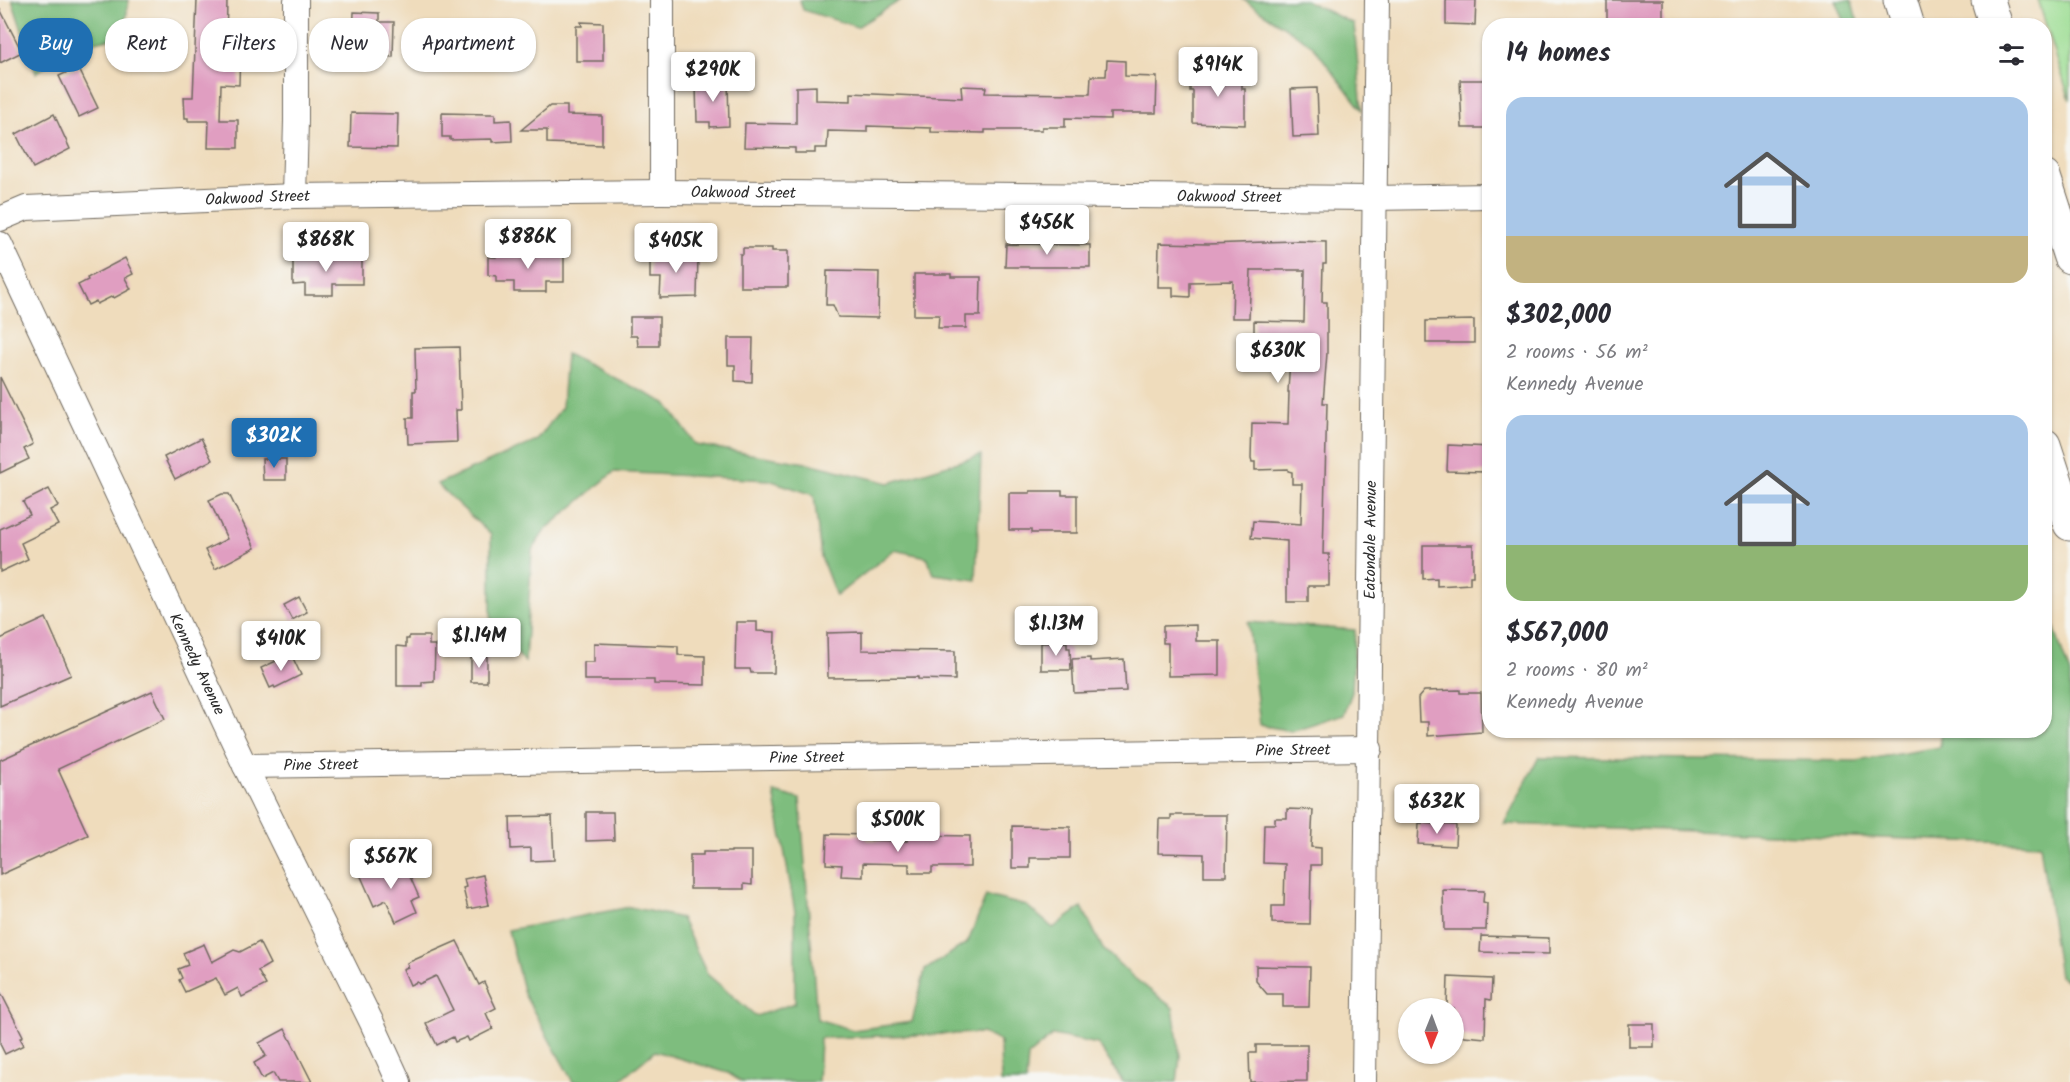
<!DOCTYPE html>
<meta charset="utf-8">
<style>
body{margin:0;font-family:Kalam,sans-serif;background:#f2f2f3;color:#2b2b33;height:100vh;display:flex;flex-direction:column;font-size:22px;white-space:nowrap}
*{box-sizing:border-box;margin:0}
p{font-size:20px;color:#7c7c81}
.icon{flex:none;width:33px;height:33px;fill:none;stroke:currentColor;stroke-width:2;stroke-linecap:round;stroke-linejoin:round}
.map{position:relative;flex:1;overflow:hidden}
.drawer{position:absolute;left:1482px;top:18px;width:570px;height:720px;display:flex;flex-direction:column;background:#fff;border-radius:24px;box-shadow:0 2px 4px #0004}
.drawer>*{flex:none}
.guide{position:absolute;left:18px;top:18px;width:570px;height:54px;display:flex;gap:12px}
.needle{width:39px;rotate:181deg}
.fabs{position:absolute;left:1398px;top:998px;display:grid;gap:12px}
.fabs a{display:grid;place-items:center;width:66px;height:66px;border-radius:50%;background:#fff;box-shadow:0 2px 4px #0004;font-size:30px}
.price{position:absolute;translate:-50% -51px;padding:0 14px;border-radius:6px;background:#fff;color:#222;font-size:20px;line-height:39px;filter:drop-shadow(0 2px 3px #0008)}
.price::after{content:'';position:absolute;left:50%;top:36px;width:18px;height:14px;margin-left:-9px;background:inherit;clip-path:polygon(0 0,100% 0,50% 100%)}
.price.active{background:#1f6fb2;color:#fff}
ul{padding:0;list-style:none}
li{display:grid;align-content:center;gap:12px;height:318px;padding:0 24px}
li span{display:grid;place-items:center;height:186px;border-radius:18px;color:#555}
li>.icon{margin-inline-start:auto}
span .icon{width:108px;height:108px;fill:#fffc;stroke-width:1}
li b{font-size:26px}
h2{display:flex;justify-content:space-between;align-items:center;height:72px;padding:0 24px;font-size:26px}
.pill{padding:0 21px;border-radius:24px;background:#fff;box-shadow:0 2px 4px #0004;font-size:21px;line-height:54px}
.pill.active{background:#1f6fb2;color:#fff}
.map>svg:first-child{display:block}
</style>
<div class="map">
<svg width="2070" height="1082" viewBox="0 0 2070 1082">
<rect width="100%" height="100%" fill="#f6f6f2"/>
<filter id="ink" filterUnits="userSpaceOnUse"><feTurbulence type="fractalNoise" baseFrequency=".0167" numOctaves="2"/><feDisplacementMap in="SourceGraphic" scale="12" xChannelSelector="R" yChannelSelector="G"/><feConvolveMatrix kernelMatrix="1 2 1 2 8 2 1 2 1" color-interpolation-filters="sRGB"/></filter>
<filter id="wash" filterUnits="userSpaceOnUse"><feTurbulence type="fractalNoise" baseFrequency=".008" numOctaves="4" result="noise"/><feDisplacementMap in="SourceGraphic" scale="24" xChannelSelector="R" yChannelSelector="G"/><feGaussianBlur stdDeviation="1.35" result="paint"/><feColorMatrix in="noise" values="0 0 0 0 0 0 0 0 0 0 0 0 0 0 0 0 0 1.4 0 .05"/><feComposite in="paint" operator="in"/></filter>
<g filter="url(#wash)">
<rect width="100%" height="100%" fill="#efdcbc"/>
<polygon fill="#9ede94" stroke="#648460" stroke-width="1.5" points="2038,0 2070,0 2070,100"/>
<g fill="#7ebd7e" stroke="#547454" stroke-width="1.5">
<polygon points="12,0 129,0 123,36 75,46 36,73"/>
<polygon points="800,0 901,0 857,27 803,10"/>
<polygon points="1244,0 1305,0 1354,24 1362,110 1313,46"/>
<polygon points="1836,0 1851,0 1859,25 1846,25"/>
<polygon points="566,354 666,403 696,445 812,464 889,483 981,455 976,580 934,574 927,557 894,550 836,596 821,557 814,495 769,480 614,472 545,530 532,550 525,662 491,627 491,535 437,484 537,441 562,407"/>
<polygon points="2045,600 2070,675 2070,983 2059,976 2040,844 1504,824 1539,757 1857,761 1940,747 1942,731 2044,730"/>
<polygon points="1248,622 1355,630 1352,692 1344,714 1291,731 1260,725"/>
<polygon points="774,792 800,799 817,1019 853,1030 912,1022 925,970 968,942 986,896 1027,906 1053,928 1082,907 1103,949 1133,977 1173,1008 1180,1056 1177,1082 1123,1082 1098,1044 1053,1035 1028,1056 1026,1082 1001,1082 1000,1041 982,1033 820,1038 818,1082 742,1082 728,1073 655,1051 618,1082 573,1082 524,994 508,930 630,907 681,918 707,974 756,1016 795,1003 795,912"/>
</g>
<g id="blocks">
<g fill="#e09ec1">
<polygon points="197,0 227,0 226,47 240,48 239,85 221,84 220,120 238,120 238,148 208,148 209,121 188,121 188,118 185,118 184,97 193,97"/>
<polygon points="1446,0 1476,0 1475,25 1446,24"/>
<rect x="1607" y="0" width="56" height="26"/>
<polygon points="0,9 22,52 0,63"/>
<polygon points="354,12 379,13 379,22 394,22 393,57 375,56 375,64 352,63"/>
<polygon points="581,22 603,23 603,61 576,61 576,26 582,26"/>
<polygon points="1107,60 1125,61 1125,76 1157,77 1156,113 1110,113 1110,119 1065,118 1065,127 1042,127 1042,130 985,130 985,133 931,132 931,128 867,126 867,132 828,131 827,148 815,148 815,153 795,153 795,148 744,147 745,123 796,124 796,87 816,86 816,100 851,101 851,93 962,98 961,86 986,87 985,93 1090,94 1091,76 1106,76"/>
<polygon points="78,67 98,108 79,117 59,76"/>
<polygon points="1190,71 1221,71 1221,76 1242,76 1242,89 1245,89 1245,125 1193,123 1193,91 1190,91"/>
<polygon points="728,80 729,126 710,127 710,122 697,122 696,86 704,85 704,81"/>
<polygon points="1460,80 1490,80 1490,128 1462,128"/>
<polygon points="1317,88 1319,136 1293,137 1291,89"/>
<polygon points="550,106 567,106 567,115 602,116 602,145 547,143 547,130 521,130"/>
<polygon points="351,113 398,114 397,148 350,147"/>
<polygon points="442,113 488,114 495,114 495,121 511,120 512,141 492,142 492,139 450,140 450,137 442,137"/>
<polygon points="54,114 70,149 33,168 16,134"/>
<polygon points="1295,241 1326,242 1326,264 1323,264 1322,302 1327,302 1327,353 1323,403 1327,403 1323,554 1329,554 1329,586 1308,586 1308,602 1287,602 1287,541 1251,538 1253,521 1301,524 1302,484 1292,484 1292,472 1288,471 1288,469 1255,470 1255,462 1252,462 1251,458 1252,423 1288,424 1289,392 1288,392 1291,339 1254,339 1254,321 1304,322 1305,270 1251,270 1249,318 1232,318 1233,281 1190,282 1190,297 1173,296 1173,287 1158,287 1159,243 1208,244"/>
<polygon points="1006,244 1090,245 1090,267 1005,267"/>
<polygon points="743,248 772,248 772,251 788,251 788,287 740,287 740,254 743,254"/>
<polygon points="653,252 692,252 692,255 698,255 697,297 660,298 661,278 650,278 650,254 653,254"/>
<polygon points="496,253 564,254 564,282 546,282 546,292 514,292 514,282 496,282 496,276 488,275 488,257 496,257"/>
<polygon points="293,256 362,256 362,284 333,284 333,295 305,295 305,284 293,285"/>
<polygon points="125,258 133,274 125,278 131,289 114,298 113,296 97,304 96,301 88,305 78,285 88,280 87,278"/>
<polygon points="827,271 879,272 878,318 838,317 833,305 826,305"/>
<polygon points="914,274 951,274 951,277 981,277 980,316 966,316 966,328 938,328 939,315 914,315"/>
<polygon points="630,317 659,317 659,346 638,346 637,336 630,336"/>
<polygon points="1474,320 1474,343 1426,343 1426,321"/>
<polygon points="728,338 753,338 752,382 735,381 735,365 728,365"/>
<polygon points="459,347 461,410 456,410 457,442 408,444 407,418 413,418 413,391 416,391 415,348"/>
<polygon points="0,377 33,444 24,449 29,459 0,473"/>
<polygon points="201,438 212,460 175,479 164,457"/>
<polygon points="1448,445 1490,447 1490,468 1486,468 1486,472 1447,471"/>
<polygon points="262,459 286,459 286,480 263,480"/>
<polygon points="49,489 58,506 50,510 58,525 21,543 28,559 0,572 0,529 30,515 23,502"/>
<polygon points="1030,491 1062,491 1062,495 1077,495 1077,533 1031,533 1031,530 1009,530 1009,493 1030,493"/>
<polygon points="222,494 229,494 255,548 215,569 205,550 227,539 209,500"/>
<polygon points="1423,545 1473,545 1473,576 1470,576 1470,584 1437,586 1437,578 1423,579"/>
<polygon points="299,597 307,612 292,620 284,605"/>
<polygon points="46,618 71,675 0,706 0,639"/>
<polygon points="736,622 757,622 757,631 775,632 774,673 751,673 750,669 735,669"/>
<polygon points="1196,625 1196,641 1220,641 1220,675 1168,676 1168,643 1163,643 1163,626"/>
<polygon points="862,632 862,650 955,651 955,680 918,679 918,677 828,678 827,633"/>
<polygon points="409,636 429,636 429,645 435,645 434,681 422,682 422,686 397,686 397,646 406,647 406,639 409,639"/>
<polygon points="1067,642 1067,648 1070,648 1071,670 1041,670 1041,643"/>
<polygon points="594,643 678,646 678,655 705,656 705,685 654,684 654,680 584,680 584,662 594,662"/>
<polygon points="291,654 301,675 275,688 274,686 270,688 261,668"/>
<polygon points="487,656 487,682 471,682 471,657"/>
<polygon points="1090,658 1090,661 1124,659 1126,691 1074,693 1072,659"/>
<polygon points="1460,690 1460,693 1481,693 1482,732 1428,736 1428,722 1419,722 1418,698 1424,691"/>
<polygon points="152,691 165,719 58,769 88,835 0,875 0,760"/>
<polygon points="1287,809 1313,810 1311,847 1321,848 1321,865 1311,865 1310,924 1272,923 1272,906 1284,906 1285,864 1263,863 1264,824 1275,824 1275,818 1287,818"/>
<polygon points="586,812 613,812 614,840 586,841"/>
<polygon points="1171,815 1227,815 1226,876 1204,876 1204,854 1158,853 1159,819 1171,819"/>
<polygon points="552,816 554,860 531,861 531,848 511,849 510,817"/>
<polygon points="1419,823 1455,825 1456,826 1455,846 1418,844"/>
<polygon points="1012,826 1070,827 1070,858 1030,858 1030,868 1012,868"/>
<polygon points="827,834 867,835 867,840 907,841 908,835 970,836 970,867 932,867 932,873 909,873 909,864 863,863 863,877 841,876 842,865 826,864"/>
<polygon points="731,851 752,851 752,885 744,884 744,889 690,889 690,855 703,855 703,852 731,852"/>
<polygon points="386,860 394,876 407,870 419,897 412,900 417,912 396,922 386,900 374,906 359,872"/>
<polygon points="483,875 489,905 468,909 463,888 466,887 464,879"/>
<polygon points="1443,890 1484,891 1483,902 1487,903 1486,930 1444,930"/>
<polygon points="1481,936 1549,938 1549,954 1480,952"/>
<polygon points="457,941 479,985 484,982 496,1008 486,1013 493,1029 469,1041 467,1037 455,1042 453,1037 437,1045 426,1023 453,1010 436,976 419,984 417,982 410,985 403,969 408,967 407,963"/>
<polygon points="259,942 270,964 258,971 266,985 242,997 238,988 225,995 216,978 185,992 179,980 182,978 178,969 188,965 183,953 204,944 212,962 234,950 240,952"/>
<polygon points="1256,966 1310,967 1309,1007 1283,1007 1283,994 1267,994 1256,981"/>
<polygon points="1448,977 1492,979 1491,1000 1486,999 1485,1038 1454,1035 1454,1008 1447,1008"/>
<polygon points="0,991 23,1036 20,1038 24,1045 5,1054 0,1044"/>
<rect x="1629" y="1024" width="25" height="23"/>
<polygon points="285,1029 312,1082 278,1082 273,1073 262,1079 254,1063 266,1056 259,1043"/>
<polygon points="1256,1045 1307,1045 1307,1081 1250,1082 1249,1053 1256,1053"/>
</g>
</g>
</g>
<g filter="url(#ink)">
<use href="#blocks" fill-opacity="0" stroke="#70695e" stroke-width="1.5"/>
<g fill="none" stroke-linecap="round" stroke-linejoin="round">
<defs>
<g id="minor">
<polyline points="662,192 662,0"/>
<polyline points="294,196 296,121 296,0"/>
<path id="s1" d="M0,219L26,208L294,196L662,192L1373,198L1490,196"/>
<path id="s2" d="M0,244L245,766L372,1023L399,1082"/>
<path id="s3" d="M245,766L1370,749"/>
<path id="s4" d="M1364,1082C1370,721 1371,361 1377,0"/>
</g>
<g id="trunk">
<polyline points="1900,0 1908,26"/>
<polyline points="1988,0 1996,26"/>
<polyline points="2044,177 2070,257"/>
<polyline points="2044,445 2070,524"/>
</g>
</defs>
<use href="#minor" stroke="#70695e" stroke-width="26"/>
<use href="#trunk" stroke="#70695e" stroke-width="35"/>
<use href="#minor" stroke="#fff" stroke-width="24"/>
<use href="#trunk" stroke="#fff" stroke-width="33"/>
</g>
</g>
<g text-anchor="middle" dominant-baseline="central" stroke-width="4.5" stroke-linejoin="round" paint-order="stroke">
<g font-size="16" fill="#2b2b2b" stroke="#f6f6f2">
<text stroke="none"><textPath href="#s1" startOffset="746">Oakwood Street</textPath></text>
<text stroke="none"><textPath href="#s1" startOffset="1232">Oakwood Street</textPath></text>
<text stroke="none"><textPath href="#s1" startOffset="260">Oakwood Street</textPath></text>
<text stroke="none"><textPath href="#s4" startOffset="542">Eatondale Avenue</textPath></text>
<text stroke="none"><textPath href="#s2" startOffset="464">Kennedy Avenue</textPath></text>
<text stroke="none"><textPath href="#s3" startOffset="1048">Pine Street</textPath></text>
<text stroke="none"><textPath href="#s3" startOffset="562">Pine Street</textPath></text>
<text stroke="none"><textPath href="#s3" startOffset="76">Pine Street</textPath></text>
</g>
</g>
</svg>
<div class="fabs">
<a><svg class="needle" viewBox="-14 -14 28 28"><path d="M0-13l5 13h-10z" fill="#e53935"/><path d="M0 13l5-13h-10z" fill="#7c7c81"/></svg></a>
</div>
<b class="price" style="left:1218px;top:98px">$914K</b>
<b class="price" style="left:713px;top:103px">$290K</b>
<b class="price" style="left:1047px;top:256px">$456K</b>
<b class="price" style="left:528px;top:270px">$886K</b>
<b class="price" style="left:326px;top:273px">$868K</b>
<b class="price" style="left:676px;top:274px">$405K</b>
<b class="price" style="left:1278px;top:384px">$630K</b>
<b class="price active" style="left:274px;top:469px">$302K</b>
<b class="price" style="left:1056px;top:657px">$1.13M</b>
<b class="price" style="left:479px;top:669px">$1.14M</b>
<b class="price" style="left:281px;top:672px">$410K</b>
<b class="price" style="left:1437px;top:835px">$632K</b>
<b class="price" style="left:898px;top:853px">$500K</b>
<b class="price" style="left:391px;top:890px">$567K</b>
<div class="guide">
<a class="pill active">Buy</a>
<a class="pill">Rent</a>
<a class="pill">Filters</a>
<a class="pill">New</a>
<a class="pill">Apartment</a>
</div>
<section class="drawer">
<h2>14 homes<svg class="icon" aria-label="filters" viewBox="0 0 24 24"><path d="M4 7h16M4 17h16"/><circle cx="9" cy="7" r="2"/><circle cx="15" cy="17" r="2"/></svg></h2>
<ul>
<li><span style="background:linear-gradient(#a9c7e8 75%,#c2b280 0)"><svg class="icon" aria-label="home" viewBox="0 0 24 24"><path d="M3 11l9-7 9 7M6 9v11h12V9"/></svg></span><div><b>$302,000</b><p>2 rooms · 56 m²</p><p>Kennedy Avenue</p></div></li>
<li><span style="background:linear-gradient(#a9c7e8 70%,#8fb573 0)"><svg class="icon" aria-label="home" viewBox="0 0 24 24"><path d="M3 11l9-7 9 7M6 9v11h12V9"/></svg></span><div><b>$567,000</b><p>2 rooms · 80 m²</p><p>Kennedy Avenue</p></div></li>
</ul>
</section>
</div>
